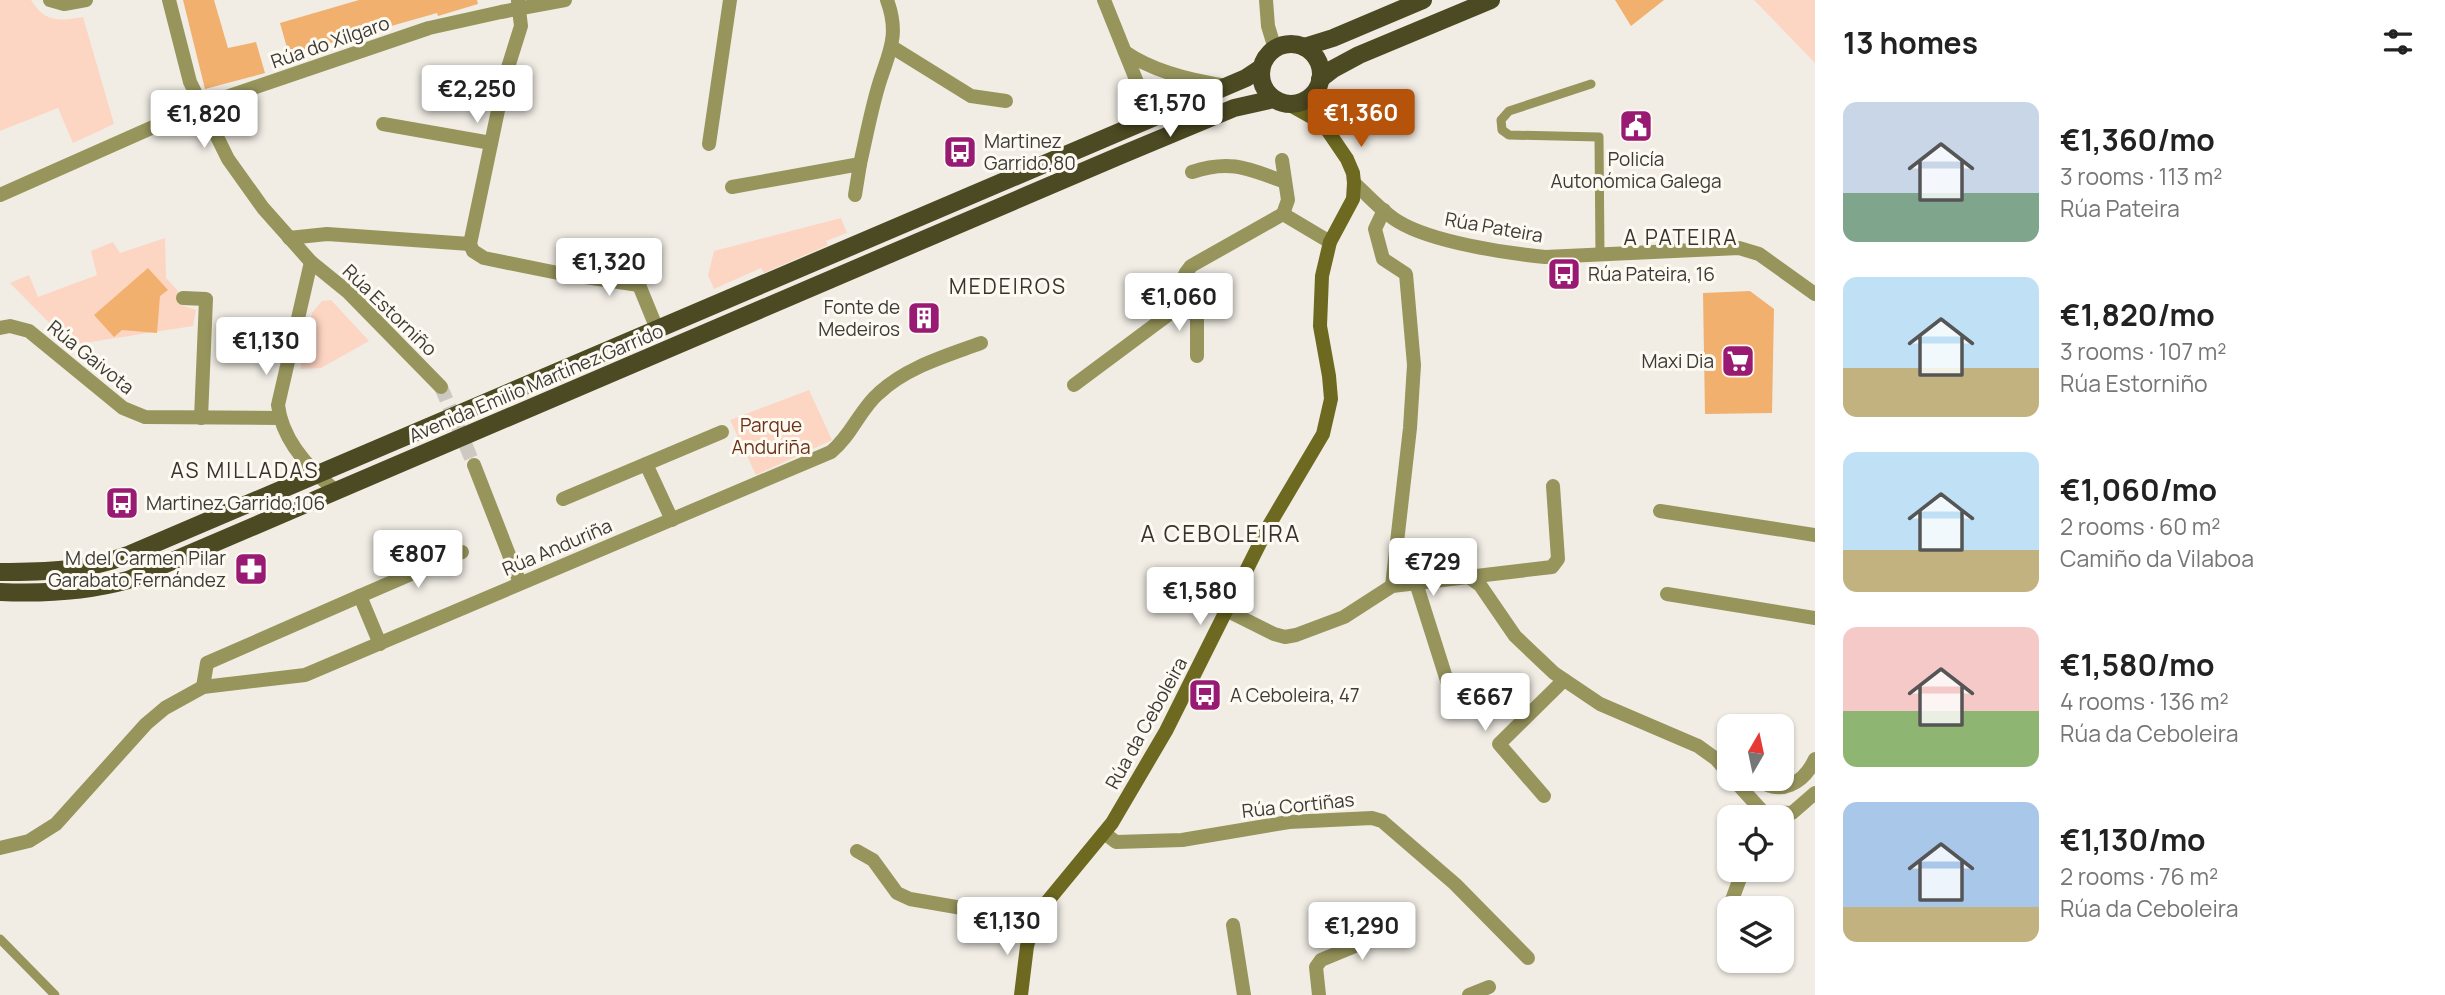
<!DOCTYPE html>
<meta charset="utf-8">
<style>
body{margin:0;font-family:Manrope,sans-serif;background:#f2f2f2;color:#222;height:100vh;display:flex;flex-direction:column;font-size:26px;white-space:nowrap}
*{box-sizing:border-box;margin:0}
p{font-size:23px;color:#767676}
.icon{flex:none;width:38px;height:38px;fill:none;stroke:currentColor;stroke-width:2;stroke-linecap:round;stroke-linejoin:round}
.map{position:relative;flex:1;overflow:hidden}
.details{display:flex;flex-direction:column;background:#fff;width:630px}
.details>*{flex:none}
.needle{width:46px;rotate:9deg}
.fabs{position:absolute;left:1717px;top:714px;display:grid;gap:14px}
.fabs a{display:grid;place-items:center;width:77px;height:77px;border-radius:14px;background:#fff;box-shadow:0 2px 5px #0004;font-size:35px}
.price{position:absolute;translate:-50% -60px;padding:0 16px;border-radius:7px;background:#fff;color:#222;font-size:23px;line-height:46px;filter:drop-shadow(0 2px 4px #0008)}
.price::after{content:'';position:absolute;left:50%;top:42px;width:21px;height:16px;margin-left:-10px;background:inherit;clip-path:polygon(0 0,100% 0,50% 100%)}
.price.on{background:#b45309;color:#fff}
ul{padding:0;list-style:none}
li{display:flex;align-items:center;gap:21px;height:175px;padding:0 28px}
li span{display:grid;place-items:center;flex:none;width:196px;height:140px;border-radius:14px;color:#555}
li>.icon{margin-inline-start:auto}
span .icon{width:84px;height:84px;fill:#fffc;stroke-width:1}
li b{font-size:30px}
h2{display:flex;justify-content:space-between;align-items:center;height:84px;padding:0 28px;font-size:30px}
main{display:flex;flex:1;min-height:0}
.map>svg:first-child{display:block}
</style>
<main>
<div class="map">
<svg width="1815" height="995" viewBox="0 0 1815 995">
<rect width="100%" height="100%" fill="#f1ede5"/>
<g fill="#fdd5c3">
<path d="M0,0H31C45,23 59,21 83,17L114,124L73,143L58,108L0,131Z"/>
<polygon points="1754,0 1815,0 1815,63"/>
<polygon points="841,218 847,233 826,241 828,245 764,273 761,268 714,289 708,275 714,251"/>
<polygon points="165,238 166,278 178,291 178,304 196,310 193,326 71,345 10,283 29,275 38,297 97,275 91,251 113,242 120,253"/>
<polygon points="331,300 369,341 321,368 300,369 312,313 322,301"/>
<polygon points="809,390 832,440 756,475 730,420"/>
</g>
<g fill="#f1b06e">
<polygon points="183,0 214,0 228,48 256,42 265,73 205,89"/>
<polygon points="359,0 477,0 478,4 438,16 437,13 289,55 280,23"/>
<polygon points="1615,0 1664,0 1631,26"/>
<polygon points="148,268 168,290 160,296 157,333 122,330 114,337 94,315"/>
<polygon points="1750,291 1774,309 1772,413 1705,414 1703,293"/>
</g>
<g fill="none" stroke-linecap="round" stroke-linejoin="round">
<polyline stroke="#cdc9c2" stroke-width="14" stroke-dasharray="14 7" stroke-linecap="butt" points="441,387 474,465"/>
<g stroke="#97955c" stroke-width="9">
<polyline points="1591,84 1509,111 1501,120 1502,130 1509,135 1599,137 1600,256"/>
<polyline points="0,939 55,995"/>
</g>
<g stroke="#97955c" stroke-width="14">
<polyline points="50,0 64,4 86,0"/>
<polyline points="169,0 190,82 228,159 263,208 311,262 348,292 441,387"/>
<path d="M1104,0L1145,102C1157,116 1175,123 1193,126"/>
<polyline points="1266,0 1268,26 1275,49"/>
<polyline points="518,1 521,26 505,77 470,244 473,251 484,258 558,273 639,285 657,329"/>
<polyline points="892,47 971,96 1006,101"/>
<path d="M1125,52C1154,72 1193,81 1228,86"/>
<polyline points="383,124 491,143"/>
<polyline points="709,144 730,0"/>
<polyline points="1282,160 1288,200 1283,214 1330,242"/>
<path d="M1192,172C1231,159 1249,169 1285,182"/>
<path d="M1354,183C1369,196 1382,212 1399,222C1432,242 1505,253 1545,257L1739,248L1759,254L1815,294"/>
<path d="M732,187L860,164C866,138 871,110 879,84C889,52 900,35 887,0"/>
<polyline points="0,195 203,105 429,28 501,12 565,0"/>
<polyline points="855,195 860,164"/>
<polyline points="1384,210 1375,229 1383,259 1406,274 1414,365 1410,428 1392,586"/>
<polyline points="289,238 327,234 470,244"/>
<path d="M311,262L278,405C282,440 310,470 336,491"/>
<polyline points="183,298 206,299 201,418"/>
<polyline points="1179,301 1197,317 1197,356"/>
<polyline points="0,328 10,326 29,331 123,408 145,417 280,418"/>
<path d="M1074,385L1172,312C1183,294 1176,283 1191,266L1283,214"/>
<polyline points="646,464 672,520"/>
<polyline points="474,465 520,583"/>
<polyline points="563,499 722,432"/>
<polyline points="1660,511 1815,535"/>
<polyline points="1467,576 1480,585 1515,636 1554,673 1600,704 1698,746 1716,759 1729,774"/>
<polyline points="1416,583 1455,706"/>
<polyline points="1667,594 1815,618"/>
<polyline points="360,596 462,552"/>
<polyline points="1228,611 1274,634 1285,637 1296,635 1344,617 1392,586 1552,567 1558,559 1553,486"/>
<polyline points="203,687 207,663 360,596 380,644"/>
<polyline points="1733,779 1763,812 1792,813 1815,793"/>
<path d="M1758,779C1780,797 1804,783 1815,759"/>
<polyline points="1544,796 1499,744 1564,680"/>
<polyline points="1104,833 1116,842 1182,840 1289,822 1372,818 1382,821 1455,884 1528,958"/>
<path d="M0,848L29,841L56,824L146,724L165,708L203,687L305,675L831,452C852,435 860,409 879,393C907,367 946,356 981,343"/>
<polyline points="857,851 873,860 897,893 910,899 1008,916 1033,926"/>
<polyline points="1725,919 1743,870"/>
<polyline points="1233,925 1244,995"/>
<polyline points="1319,995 1316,967 1321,960 1401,927"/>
<polyline points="1469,995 1489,987"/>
</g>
<g stroke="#6d6920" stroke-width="14">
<polyline points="1288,104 1313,118 1327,130"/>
<polyline points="1021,995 1027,946 1033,926 1042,908 1112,823 1166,731 1268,527 1323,434 1331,399 1329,376 1320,326 1322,276 1330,242 1353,199 1354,183 1353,173 1347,159 1328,131 1316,90"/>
</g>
<g stroke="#4c4a22" stroke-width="18">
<circle cx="1291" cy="74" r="30"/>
<polyline points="1304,47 1333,38 1423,0"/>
<polyline points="1320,79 1333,69 1359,55 1491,0"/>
<path d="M0,572C45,572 86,571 128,555L1246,78L1261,68"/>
<path d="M0,592C44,594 85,592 128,580L1119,156L1234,108L1274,99"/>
</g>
</g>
<defs>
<symbol id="civic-square" viewBox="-11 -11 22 22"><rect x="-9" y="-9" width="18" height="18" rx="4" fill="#981a72" stroke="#fefaf2"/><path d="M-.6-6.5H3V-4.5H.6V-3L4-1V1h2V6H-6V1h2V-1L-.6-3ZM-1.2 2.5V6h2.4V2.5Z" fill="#fff"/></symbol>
<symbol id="bus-square" viewBox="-11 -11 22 22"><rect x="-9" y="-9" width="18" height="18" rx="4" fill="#981a72" stroke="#fefaf2"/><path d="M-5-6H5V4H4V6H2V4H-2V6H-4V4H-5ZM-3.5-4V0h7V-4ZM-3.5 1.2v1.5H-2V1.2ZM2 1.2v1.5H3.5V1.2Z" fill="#fff"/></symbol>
<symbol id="building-square" viewBox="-11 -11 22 22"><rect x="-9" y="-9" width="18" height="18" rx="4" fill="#981a72" stroke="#fefaf2"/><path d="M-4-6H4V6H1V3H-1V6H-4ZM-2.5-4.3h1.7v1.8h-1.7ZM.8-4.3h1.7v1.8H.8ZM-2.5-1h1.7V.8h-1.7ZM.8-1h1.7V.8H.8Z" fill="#fff"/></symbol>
<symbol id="supermarket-square" viewBox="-11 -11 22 22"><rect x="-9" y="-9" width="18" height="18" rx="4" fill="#981a72" stroke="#fefaf2"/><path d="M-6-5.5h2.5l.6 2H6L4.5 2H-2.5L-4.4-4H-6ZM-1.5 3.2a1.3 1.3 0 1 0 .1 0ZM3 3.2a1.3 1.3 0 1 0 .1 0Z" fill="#fff"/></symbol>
<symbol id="pharmacy-square" viewBox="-11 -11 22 22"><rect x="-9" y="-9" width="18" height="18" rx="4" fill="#981a72" stroke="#fefaf2"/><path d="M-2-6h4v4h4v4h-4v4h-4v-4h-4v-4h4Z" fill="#fff"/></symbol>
</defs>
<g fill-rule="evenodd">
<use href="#civic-square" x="1617" y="107" width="38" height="38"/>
<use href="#bus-square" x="941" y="133" width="38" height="38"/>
<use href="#bus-square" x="1545" y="255" width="38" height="38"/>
<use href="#building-square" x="905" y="299" width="38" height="38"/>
<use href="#supermarket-square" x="1719" y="342" width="38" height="38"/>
<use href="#bus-square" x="103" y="484" width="38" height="38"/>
<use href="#pharmacy-square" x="232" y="550" width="38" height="38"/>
<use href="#bus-square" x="1186" y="676" width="38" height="38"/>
</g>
<g text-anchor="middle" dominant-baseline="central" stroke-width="6" stroke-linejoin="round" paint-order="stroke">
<g font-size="19" fill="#3c3b38" stroke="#fefaf2">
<text transform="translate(330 42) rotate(-19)">Rúa do Xílgaro</text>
<text transform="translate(1494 227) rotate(10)">Rúa Pateira</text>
<text transform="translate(390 310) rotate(44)">Rúa Estorniño</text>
<text transform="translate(91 357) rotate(39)">Rúa Gaivota</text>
<text transform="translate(536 383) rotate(-23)">Avenida Emilio Martínez Garrido</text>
<text transform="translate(557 547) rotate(-23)">Rúa Anduriña</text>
<text transform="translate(1146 723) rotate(-61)">Rúa da Ceboleira</text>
<text transform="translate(1298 805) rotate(-6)">Rúa Cortiñas</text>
</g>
<g font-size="19" fill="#3c3b38" stroke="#fefaf2" text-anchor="start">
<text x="984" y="141">Martinez<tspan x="984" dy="22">Garrido,80</tspan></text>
<text x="1636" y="159" text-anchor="middle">Policía<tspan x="1636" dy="22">Autonómica Galega</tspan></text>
<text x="1588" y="274">Rúa Pateira, 16</text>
<text x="900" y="307" text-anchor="end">Fonte de<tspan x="900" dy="22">Medeiros</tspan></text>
<text x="1714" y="361" text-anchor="end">Maxi Dia</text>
<text x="146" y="503">Martinez Garrido,106</text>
<text x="226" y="558" text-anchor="end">M del Carmen Pilar<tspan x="226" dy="22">Garabato Fernández</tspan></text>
<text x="1230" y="695">A Ceboleira, 47</text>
</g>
<g font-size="19" fill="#693319" stroke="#fefaf2">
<text x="771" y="425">Parque<tspan x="771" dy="22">Anduriña</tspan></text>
</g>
<g font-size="21" letter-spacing="2" fill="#36332c" stroke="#fefaf2">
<text x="1681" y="237">A PATEIRA</text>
<text x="1008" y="286">MEDEIROS</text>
<text x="245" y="470">AS MILLADAS</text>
</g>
<g font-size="23" letter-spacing="2" fill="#36332c" stroke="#fefaf2">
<text x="1221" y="533">A CEBOLEIRA</text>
</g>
</g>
</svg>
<div class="fabs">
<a><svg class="needle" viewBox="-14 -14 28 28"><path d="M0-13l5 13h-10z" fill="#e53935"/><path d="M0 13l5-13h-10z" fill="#767676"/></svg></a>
<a><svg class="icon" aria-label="locate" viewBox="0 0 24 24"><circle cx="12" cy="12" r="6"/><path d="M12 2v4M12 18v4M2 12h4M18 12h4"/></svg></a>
<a><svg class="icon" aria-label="layers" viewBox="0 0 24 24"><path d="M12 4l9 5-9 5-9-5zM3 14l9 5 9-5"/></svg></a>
</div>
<b class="price" style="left:477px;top:125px">€2,250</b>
<b class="price" style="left:1170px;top:139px">€1,570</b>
<b class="price on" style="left:1361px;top:149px">€1,360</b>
<b class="price" style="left:204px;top:150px">€1,820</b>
<b class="price" style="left:609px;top:298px">€1,320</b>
<b class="price" style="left:1179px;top:333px">€1,060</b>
<b class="price" style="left:266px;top:377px">€1,130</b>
<b class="price" style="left:418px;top:590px">€807</b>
<b class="price" style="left:1433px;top:598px">€729</b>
<b class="price" style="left:1200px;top:627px">€1,580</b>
<b class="price" style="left:1485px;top:733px">€667</b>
<b class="price" style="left:1007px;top:957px">€1,130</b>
<b class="price" style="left:1362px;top:962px">€1,290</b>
</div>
<section class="details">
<h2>13 homes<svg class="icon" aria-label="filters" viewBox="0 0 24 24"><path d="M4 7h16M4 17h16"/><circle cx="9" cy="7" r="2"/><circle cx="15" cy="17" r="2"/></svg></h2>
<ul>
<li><span style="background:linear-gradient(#c9d6e8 65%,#7fa58c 0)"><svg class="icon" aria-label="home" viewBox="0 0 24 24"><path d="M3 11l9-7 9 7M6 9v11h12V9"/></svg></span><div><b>€1,360/mo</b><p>3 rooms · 113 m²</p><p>Rúa Pateira</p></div></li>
<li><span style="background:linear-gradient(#bfe0f5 65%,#c2b280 0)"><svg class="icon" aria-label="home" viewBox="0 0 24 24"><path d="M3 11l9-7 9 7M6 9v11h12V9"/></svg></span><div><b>€1,820/mo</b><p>3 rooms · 107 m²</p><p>Rúa Estorniño</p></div></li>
<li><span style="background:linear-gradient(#bfe0f5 70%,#c2b280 0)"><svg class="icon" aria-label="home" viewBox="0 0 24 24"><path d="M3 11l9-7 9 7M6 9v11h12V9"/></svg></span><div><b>€1,060/mo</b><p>2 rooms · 60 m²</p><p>Camiño da Vilaboa</p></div></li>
<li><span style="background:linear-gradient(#f6c9c9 60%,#8fb573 0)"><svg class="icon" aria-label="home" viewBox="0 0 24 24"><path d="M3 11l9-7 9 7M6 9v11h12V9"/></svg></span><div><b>€1,580/mo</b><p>4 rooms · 136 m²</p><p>Rúa da Ceboleira</p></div></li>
<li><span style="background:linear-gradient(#a9c7e8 75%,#c2b280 0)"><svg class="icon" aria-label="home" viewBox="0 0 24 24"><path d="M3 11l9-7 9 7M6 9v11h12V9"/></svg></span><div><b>€1,130/mo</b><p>2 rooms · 76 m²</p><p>Rúa da Ceboleira</p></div></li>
</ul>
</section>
</main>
